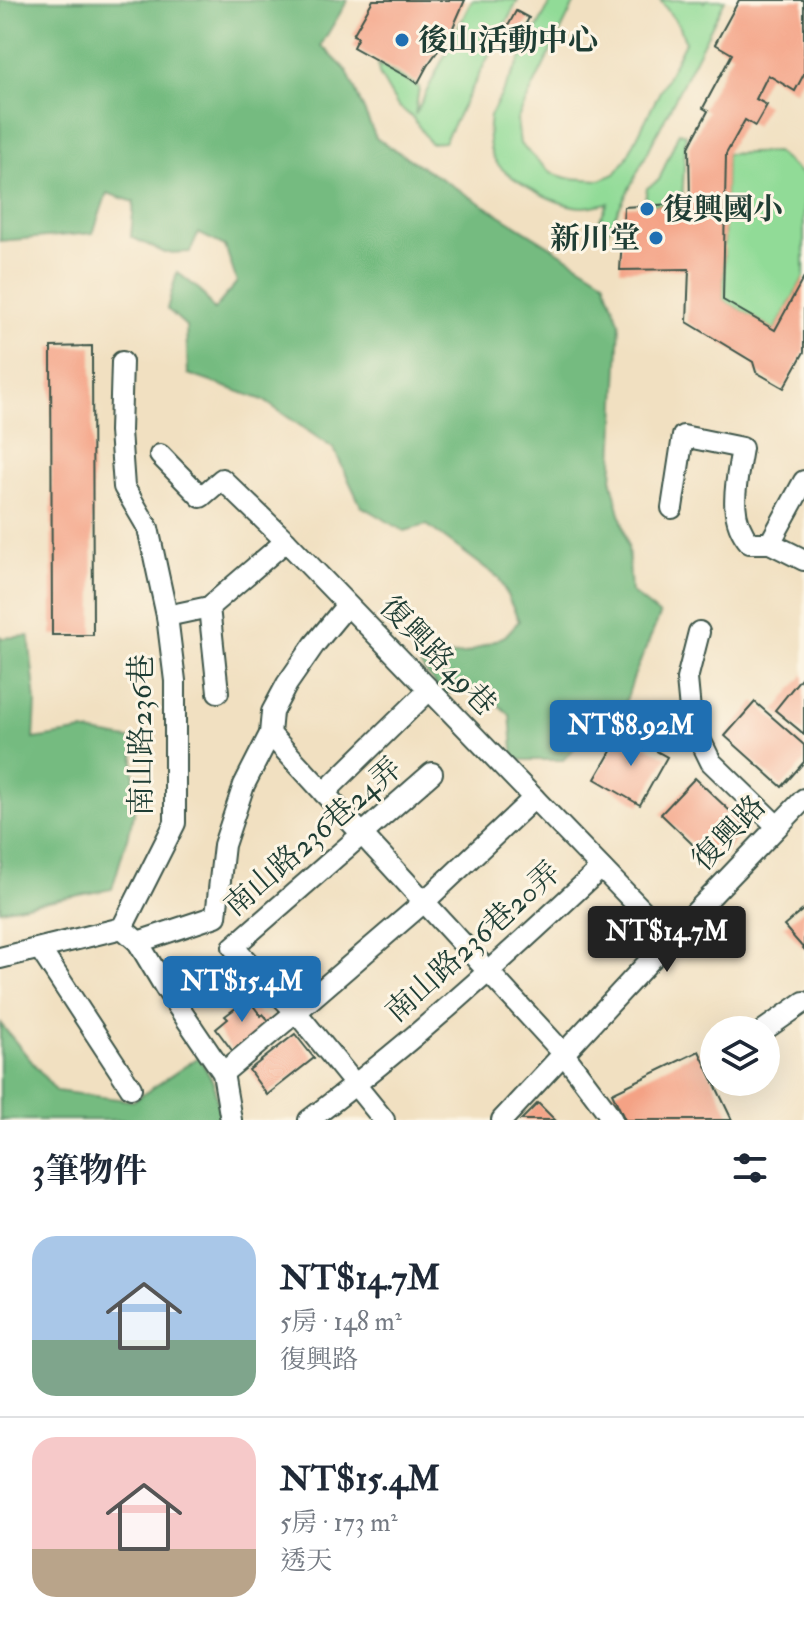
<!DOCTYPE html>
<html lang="zh-TW">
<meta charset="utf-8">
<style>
body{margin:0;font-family:"IM FELL Double Pica","Noto Serif TC",serif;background:#f2f2f3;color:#1f2937;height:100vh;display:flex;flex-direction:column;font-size:30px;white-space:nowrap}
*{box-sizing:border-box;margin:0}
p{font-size:26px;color:#747a83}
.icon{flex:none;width:44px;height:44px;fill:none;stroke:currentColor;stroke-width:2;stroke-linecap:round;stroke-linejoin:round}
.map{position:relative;height:1120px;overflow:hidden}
.panel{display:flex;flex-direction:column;background:#fff;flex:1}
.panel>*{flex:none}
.fabs{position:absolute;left:700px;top:1016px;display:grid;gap:16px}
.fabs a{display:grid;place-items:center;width:80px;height:80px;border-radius:50%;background:#fff;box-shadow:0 8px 32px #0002;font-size:40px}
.price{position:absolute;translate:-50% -68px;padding:0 18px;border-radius:8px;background:#1f6fb2;color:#fff;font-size:26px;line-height:52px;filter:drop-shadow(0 2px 4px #0008)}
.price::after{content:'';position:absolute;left:50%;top:48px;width:24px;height:18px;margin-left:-12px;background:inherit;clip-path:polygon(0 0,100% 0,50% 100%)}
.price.active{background:#222;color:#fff}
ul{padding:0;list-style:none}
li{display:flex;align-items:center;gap:24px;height:200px;padding:0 32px}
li+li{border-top:2px solid #e0e1e3}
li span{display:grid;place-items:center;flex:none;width:224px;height:160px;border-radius:24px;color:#555}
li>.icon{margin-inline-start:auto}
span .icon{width:96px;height:96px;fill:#fffc;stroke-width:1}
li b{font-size:34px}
h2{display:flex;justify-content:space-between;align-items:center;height:96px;padding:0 32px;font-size:34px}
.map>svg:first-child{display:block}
</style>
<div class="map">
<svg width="804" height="1120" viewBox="0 0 804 1120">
<rect width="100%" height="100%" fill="#fcf5e5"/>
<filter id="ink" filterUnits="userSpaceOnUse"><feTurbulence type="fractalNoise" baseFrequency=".0125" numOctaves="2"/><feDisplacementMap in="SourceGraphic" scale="16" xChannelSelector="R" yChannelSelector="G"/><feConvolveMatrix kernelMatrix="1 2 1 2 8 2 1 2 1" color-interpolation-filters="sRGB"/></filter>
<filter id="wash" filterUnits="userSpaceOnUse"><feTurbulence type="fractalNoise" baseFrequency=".006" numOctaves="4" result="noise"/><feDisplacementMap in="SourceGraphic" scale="32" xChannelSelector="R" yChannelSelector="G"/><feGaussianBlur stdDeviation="1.8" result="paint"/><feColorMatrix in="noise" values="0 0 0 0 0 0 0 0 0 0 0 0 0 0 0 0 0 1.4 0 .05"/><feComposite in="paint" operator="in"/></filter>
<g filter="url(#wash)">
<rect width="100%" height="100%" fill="#f1e0c1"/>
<g fill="#91db97" stroke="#588c66" stroke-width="2">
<polygon points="472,0 518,0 444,142 430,143 413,118 397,105 379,74 378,64 419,87 415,115"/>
<path d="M552,0H576L517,120L520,144L551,173L567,178L600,180L615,174L625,161L685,42L680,27L660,0H702L704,2L705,0H725L606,234L596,227L608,203C600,204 591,207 583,207C559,207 506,179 494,159C487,146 488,130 490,116Z"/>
<polygon points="679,132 686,134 682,201 644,206 647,188 659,180"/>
<polygon points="776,152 804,176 804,277 775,330 723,300 726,154"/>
</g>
<g fill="#74bb80" stroke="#4a7c5a" stroke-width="2">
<polygon points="0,0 348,0 321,45 347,71 376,138 604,280 620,324 612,482 628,545 631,592 660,615 634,676 623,710 599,722 563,760 514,760 510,715 479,688 443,694 415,659 465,654 505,636 519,621 499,578 427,525 404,531 361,506 334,449 263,400 188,374 186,326 167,309 177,272 201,291 214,310 237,282 225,246 198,233 190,252 165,253 131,237 134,202 107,193 93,233 0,241"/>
<polygon points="0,636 2,638 29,636 36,702 34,739 83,731 134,740 134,814 112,889 0,910"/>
<polygon points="0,1023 56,1091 133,1101 199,1057 213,1082 221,1120 0,1120"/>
</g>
<g id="blocks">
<g fill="#f4a285">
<polygon points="373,0 465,0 451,32 427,66 418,83 353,47 358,37 353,35"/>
<polygon points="739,0 804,0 804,74 795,91 768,75 756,99 767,105 755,126 745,120 726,154 723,300 775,330 804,277 804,352 784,388 756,372 753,362 687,322 689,269 620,270 624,207 690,203 689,147 708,111 703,108 732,54 715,44"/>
<polygon points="516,11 529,18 512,48 500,41"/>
<polygon points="92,346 93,635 52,635 51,347"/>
<polygon points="804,674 804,734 775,710"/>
<polygon points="755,702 804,745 804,762 782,787 725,736"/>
<polygon points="622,732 667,757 640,805 595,779"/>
<polygon points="695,778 748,828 713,864 661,814"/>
<polygon points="804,909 804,949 784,926"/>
<polygon points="236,992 243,1002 248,999 261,1016 263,1014 272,1024 234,1053 216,1029 228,1019 225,1016 237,1007 229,997"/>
<polygon points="295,1034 314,1058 267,1095 249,1070"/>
<polygon points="699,1051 732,1120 625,1120 612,1093"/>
<polygon points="538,1103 555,1120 521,1120"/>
</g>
</g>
</g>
<g filter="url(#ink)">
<use href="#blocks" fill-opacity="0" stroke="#3e5549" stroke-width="2"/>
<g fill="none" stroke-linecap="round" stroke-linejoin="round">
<defs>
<g id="minor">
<polyline points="122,362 120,431 124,487 148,528 167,616 175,681 175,823 122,928 138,942 166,989 223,1073 231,1120"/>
<polyline points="160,455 201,497 222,479 286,541 670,939"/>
<path d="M672,508L683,436L742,448C737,481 726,516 750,543H770L804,560"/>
<polyline points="770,543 804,481"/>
<polyline points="209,607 218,692"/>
<polyline points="167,616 209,607 286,541"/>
<polyline points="699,632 687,679 691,721 711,762 777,826"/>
<polyline points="270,734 564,1054 606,1110 612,1120"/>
<polyline points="324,793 429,690"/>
<polyline points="138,942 216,916 224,845 244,785 270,734 272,712 287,684 314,645 347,605"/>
<polyline points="40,949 131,1088"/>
<polyline points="0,958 122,928"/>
<polyline points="764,1030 804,1002"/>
<polyline points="223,1073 296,1012 424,902 534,798"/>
<path d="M309,1120C412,1043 507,956 601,868"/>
<polyline points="384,1120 296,1012 233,947 432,773"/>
<polyline points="502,1120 670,939 804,799"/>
</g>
</defs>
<use href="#minor" stroke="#3e5549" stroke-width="24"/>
<use href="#minor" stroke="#fff" stroke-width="20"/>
</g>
</g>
<g fill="#1f6fb2" stroke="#fcf5e5" stroke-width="3">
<circle cx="402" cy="40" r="8"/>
<circle cx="647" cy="209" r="8"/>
<circle cx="656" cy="238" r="8"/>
</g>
<g text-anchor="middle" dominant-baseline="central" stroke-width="6" stroke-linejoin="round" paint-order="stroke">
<g font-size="30" font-weight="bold" fill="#1f3d34" stroke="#fcf5e5" text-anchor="start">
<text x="418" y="40">後山活動中心</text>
<text x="663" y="209">復興國小</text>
<text x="640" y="238" text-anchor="end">新川堂</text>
</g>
<g font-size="30" fill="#1f3d34" stroke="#fcf5e5">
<text transform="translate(438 656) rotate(46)">復興路49巷</text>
<text transform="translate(141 735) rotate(-90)">南山路236巷</text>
<text transform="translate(729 833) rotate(-46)">復興路</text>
<text transform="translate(313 837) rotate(-41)">南山路236巷24弄</text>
<text transform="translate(473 942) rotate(-42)">南山路236巷20弄</text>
</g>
</g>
</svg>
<div class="fabs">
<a><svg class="icon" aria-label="layers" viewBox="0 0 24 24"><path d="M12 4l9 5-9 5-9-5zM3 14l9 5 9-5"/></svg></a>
</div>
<b class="price" style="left:631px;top:768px">NT$8.92M</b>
<b class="price active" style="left:667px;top:974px">NT$14.7M</b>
<b class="price" style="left:242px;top:1024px">NT$15.4M</b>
</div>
<section class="panel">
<h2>3筆物件<svg class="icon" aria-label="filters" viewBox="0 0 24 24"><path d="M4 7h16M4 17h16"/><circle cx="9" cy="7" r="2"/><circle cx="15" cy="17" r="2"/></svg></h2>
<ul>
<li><span style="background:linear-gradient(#a9c7e8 65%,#7fa58c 0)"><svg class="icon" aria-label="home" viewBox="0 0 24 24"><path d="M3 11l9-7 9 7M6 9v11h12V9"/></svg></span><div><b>NT$14.7M</b><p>5房 · 148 m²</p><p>復興路</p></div></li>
<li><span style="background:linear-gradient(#f6c9c9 70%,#b9a48a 0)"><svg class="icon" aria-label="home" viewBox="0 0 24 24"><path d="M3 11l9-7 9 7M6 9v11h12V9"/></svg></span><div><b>NT$15.4M</b><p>5房 · 173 m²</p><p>透天</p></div></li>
</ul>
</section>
